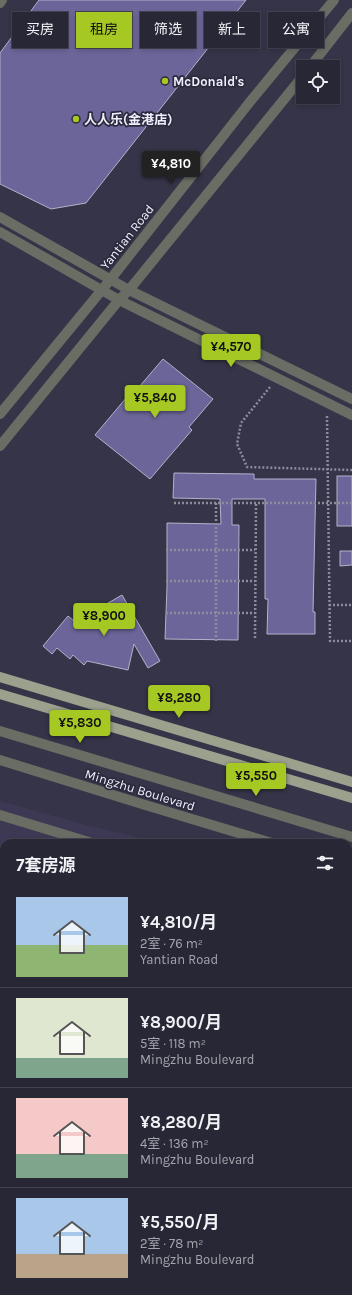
<!DOCTYPE html>
<html lang="zh">
<meta charset="utf-8">
<style>
body{margin:0;font-family:Karla,"Noto Sans SC",sans-serif;background:#343342;color:#f1f3f6;height:100vh;display:flex;flex-direction:column;font-size:15px;white-space:nowrap}
*{box-sizing:border-box;margin:0}
p{font-size:13px;color:#a5a5ad}
.icon{flex:none;width:22px;height:22px;fill:none;stroke:currentColor;stroke-width:2;stroke-linecap:round;stroke-linejoin:round}
.map{position:relative;flex:1;overflow:hidden}
.side{position:absolute;left:0px;top:839px;width:352px;height:456px;display:flex;flex-direction:column;background:#282736;border-radius:12px 12px 0 0;box-shadow:0 2px 6px #0003,0 0 0 1px #444451}
.side>*{flex:none}
.banner{position:absolute;left:12px;top:12px;width:328px;height:36px;display:flex;gap:8px}
.controls{position:absolute;left:296px;top:60px;display:grid;gap:8px}
.controls a{display:grid;place-items:center;width:44px;height:44px;border-radius:0px;background:#282736;box-shadow:0 2px 6px #0003,0 0 0 1px #444451;font-size:20px}
.price{position:absolute;translate:-50% -34px;padding:0 9px;border-radius:4px;background:#a5c823;color:#111;font-size:13px;line-height:26px;filter:drop-shadow(0 1px 2px #0008)}
.price::after{content:'';position:absolute;left:50%;top:24px;width:12px;height:9px;margin-left:-6px;background:inherit;clip-path:polygon(0 0,100% 0,50% 100%)}
.price.active{background:#222;color:#fff}
ul{padding:0;list-style:none}
li{display:flex;align-items:center;gap:12px;height:100px;padding:0 16px}
li+li{border-top:1px solid #444451}
li span{display:grid;place-items:center;flex:none;width:112px;height:80px;border-radius:0px;color:#555}
li>.icon{margin-inline-start:auto}
span .icon{width:48px;height:48px;fill:#fffc;stroke-width:1}
li b{font-size:17px}
h2{display:flex;justify-content:space-between;align-items:center;height:48px;padding:0 16px;font-size:17px}
.tag{padding:0 14px;border-radius:0px;background:#282736;box-shadow:0 2px 6px #0003,0 0 0 1px #444451;font-size:14px;line-height:36px}
.tag.active{background:#a5c823;color:#111}
.map>svg:first-child{display:block}
</style>
<div class="map">
<svg width="352" height="1295" viewBox="0 0 352 1295">
<rect width="100%" height="100%" fill="#363448"/>
<polygon fill="#3d3954" points="0,801 86,825 162,843 4,843 4,1291 348,1291 348,895 352,897 352,1295 0,1295"/>
<g fill="#6c6599" stroke="#b4b1cb">
<polygon points="39,0 246,0 86,203 51,209 0,184 0,53"/>
<polygon points="163,359 213,399 189,427 192,430 150,479 95,435 137,385 139,387"/>
<polygon points="174,473 254,474 254,479 316,479 313,612 315,612 315,634 267,634 268,599 265,599 265,499 232,499 232,525 239,525 238,640 165,639 167,587 167,523 221,524 220,499 173,498"/>
<rect x="337" y="476" width="15" height="50"/>
<polygon points="340,551 352,551 352,565 340,566"/>
<polygon points="122,595 160,661 148,668 134,644 128,670 87,661 84,665 73,655 70,659 57,648 52,654 43,646 68,616 79,625 94,608 96,610"/>
</g>
<g fill="none" stroke-linecap="round" stroke-linejoin="round">
<g stroke="#8d8b9c" stroke-width="2.5" stroke-dasharray="2 2" stroke-linecap="butt">
<polyline points="270,387 241,423 237,444 247,467 352,470"/>
<polyline points="327,416 330,641 352,641"/>
<polyline points="174,503 352,503"/>
<polyline points="216,503 216,642"/>
<polyline points="166,550 255,550"/>
<polyline points="166,581 255,581"/>
<polyline points="329,605 352,605"/>
<polyline points="166,613 255,613"/>
<polyline points="255,638 256,503"/>
</g>
<g stroke="#696d63" stroke-width="10">
<polyline points="0,3 2,0"/>
<polyline points="310,67 352,13"/>
<polyline points="0,217 129,290 352,399"/>
<polyline points="0,232 119,300 352,415"/>
<polyline points="0,414 110,280 249,103 334,0"/>
<polyline points="0,446 119,300 129,290 303,76"/>
<polyline points="0,731 352,837"/>
<polyline points="0,760 142,804 272,843"/>
<polyline points="0,815 92,843"/>
<polyline points="348,866 352,867"/>
<polyline points="348,921 352,923"/>
<polyline points="0,1244 4,1245"/>
<polyline points="156,1291 170,1295"/>
<polyline points="76,1295 77,1291"/>
</g>
<g stroke="#9ba18d" stroke-width="10">
<polyline points="0,677 352,782"/>
<polyline points="0,694 352,798"/>
</g>
</g>
<g fill="#a5c823" stroke="#2c2a3d" stroke-width="1.5">
<circle cx="165" cy="81" r="4"/>
<circle cx="76" cy="119" r="4"/>
</g>
<g text-anchor="middle" dominant-baseline="central" stroke-width="3.5" stroke-linejoin="round" paint-order="stroke">
<g font-size="13" font-weight="bold" fill="#efeefc" stroke="#2c2a3d" text-anchor="start">
<text x="173" y="81">McDonald's</text>
<text x="84" y="119">人人乐(金港店)</text>
</g>
<g font-size="13" fill="#efeefc" stroke="#2c2a3d">
<text transform="translate(127 237) rotate(-52)">Yantian Road</text>
<text transform="translate(140 790) rotate(17)">Mingzhu Boulevard</text>
</g>
</g>
</svg>
<div class="controls">
<a><svg class="icon" aria-label="locate" viewBox="0 0 24 24"><circle cx="12" cy="12" r="6"/><path d="M12 2v4M12 18v4M2 12h4M18 12h4"/></svg></a>
</div>
<b class="price active" style="left:171px;top:185px">¥4,810</b>
<b class="price" style="left:231px;top:368px">¥4,570</b>
<b class="price" style="left:155px;top:419px">¥5,840</b>
<b class="price" style="left:104px;top:637px">¥8,900</b>
<b class="price" style="left:179px;top:719px">¥8,280</b>
<b class="price" style="left:80px;top:744px">¥5,830</b>
<b class="price" style="left:256px;top:797px">¥5,550</b>
<div class="banner">
<a class="tag">买房</a>
<a class="tag active">租房</a>
<a class="tag">筛选</a>
<a class="tag">新上</a>
<a class="tag">公寓</a>
</div>
<section class="side">
<h2>7套房源<svg class="icon" aria-label="filters" viewBox="0 0 24 24"><path d="M4 7h16M4 17h16"/><circle cx="9" cy="7" r="2"/><circle cx="15" cy="17" r="2"/></svg></h2>
<ul>
<li><span style="background:linear-gradient(#a9c7e8 60%,#8fb573 0)"><svg class="icon" aria-label="home" viewBox="0 0 24 24"><path d="M3 11l9-7 9 7M6 9v11h12V9"/></svg></span><div><b>¥4,810/月</b><p>2室 · 76 m²</p><p>Yantian Road</p></div></li>
<li><span style="background:linear-gradient(#dfe7d0 75%,#7fa58c 0)"><svg class="icon" aria-label="home" viewBox="0 0 24 24"><path d="M3 11l9-7 9 7M6 9v11h12V9"/></svg></span><div><b>¥8,900/月</b><p>5室 · 118 m²</p><p>Mingzhu Boulevard</p></div></li>
<li><span style="background:linear-gradient(#f6c9c9 70%,#7fa58c 0)"><svg class="icon" aria-label="home" viewBox="0 0 24 24"><path d="M3 11l9-7 9 7M6 9v11h12V9"/></svg></span><div><b>¥8,280/月</b><p>4室 · 136 m²</p><p>Mingzhu Boulevard</p></div></li>
<li><span style="background:linear-gradient(#a9c7e8 70%,#b9a48a 0)"><svg class="icon" aria-label="home" viewBox="0 0 24 24"><path d="M3 11l9-7 9 7M6 9v11h12V9"/></svg></span><div><b>¥5,550/月</b><p>2室 · 78 m²</p><p>Mingzhu Boulevard</p></div></li>
</ul>
</section>
</div>
